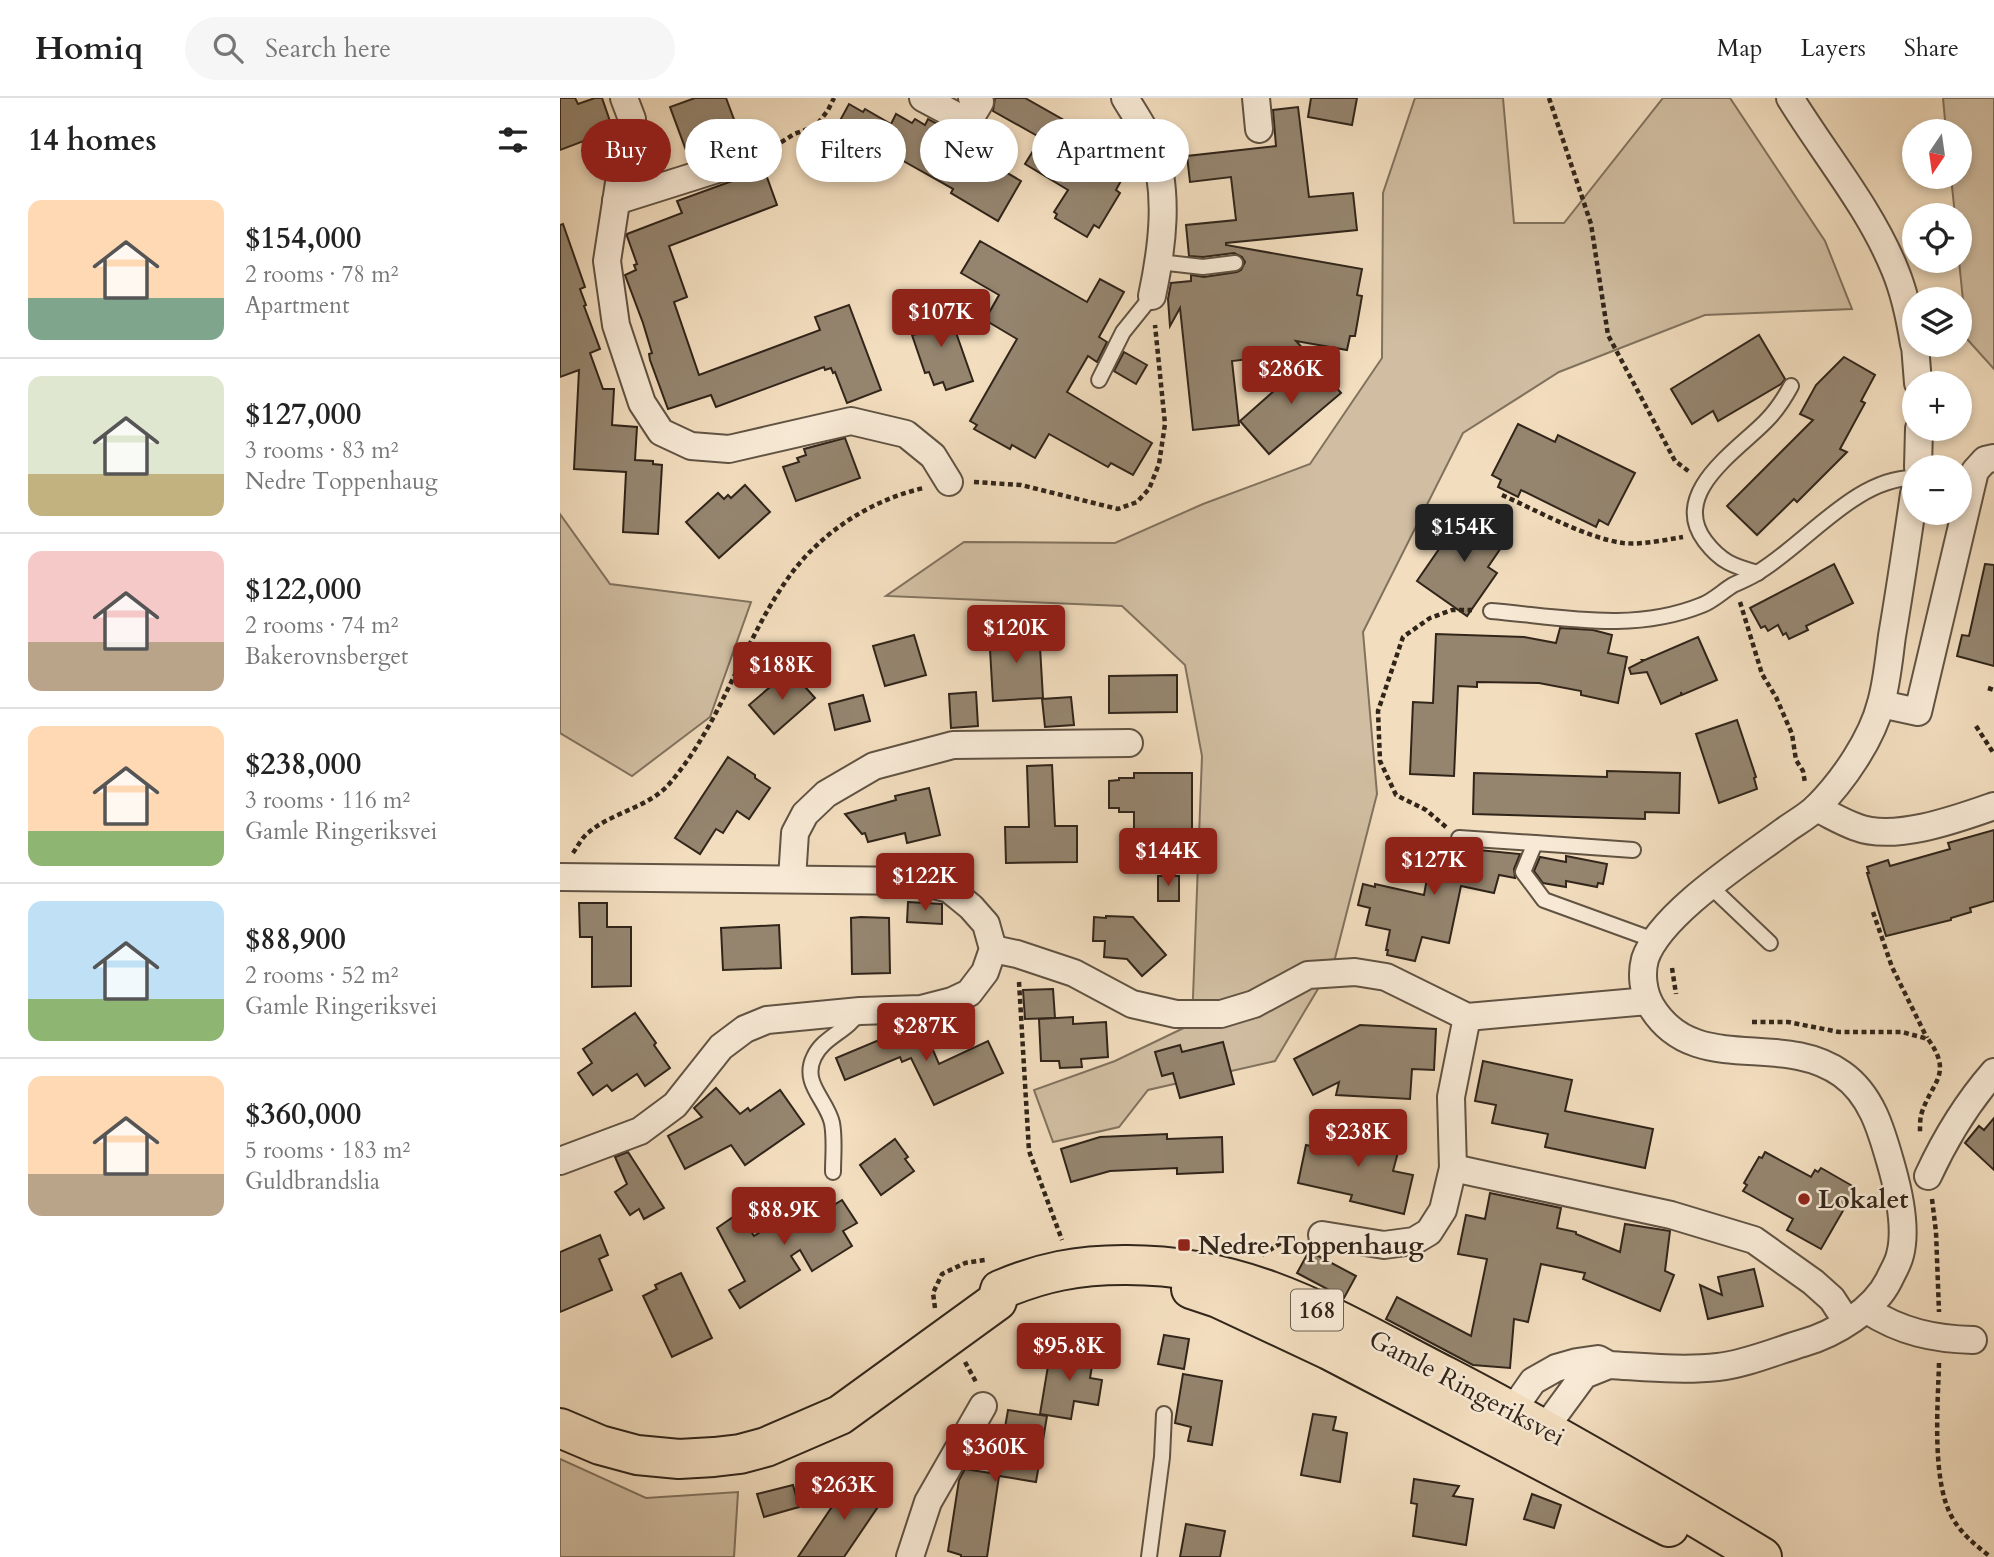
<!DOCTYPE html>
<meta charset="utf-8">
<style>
body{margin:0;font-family:Cardo,serif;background:#f6f6f6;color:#222;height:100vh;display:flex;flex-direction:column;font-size:26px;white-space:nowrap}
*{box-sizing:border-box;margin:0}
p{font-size:23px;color:#767676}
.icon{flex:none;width:38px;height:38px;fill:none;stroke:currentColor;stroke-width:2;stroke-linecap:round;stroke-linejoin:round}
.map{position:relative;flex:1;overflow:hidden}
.sheet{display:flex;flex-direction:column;background:#fff;width:560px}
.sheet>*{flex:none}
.banner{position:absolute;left:21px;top:21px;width:665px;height:63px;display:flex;gap:14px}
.needle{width:46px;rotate:193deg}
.tools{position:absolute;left:1342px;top:21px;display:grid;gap:14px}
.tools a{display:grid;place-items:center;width:70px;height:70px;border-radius:50%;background:#fff;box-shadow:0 4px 10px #0003;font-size:35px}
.price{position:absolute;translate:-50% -60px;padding:0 16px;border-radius:7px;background:#8f2418;color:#fff;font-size:23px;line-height:46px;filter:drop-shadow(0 2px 4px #0008)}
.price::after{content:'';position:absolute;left:50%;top:42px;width:21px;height:16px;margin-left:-10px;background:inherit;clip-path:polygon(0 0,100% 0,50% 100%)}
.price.selected{background:#222;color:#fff}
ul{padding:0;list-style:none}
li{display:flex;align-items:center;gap:21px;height:175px;padding:0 28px}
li+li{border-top:2px solid #e0e0e0}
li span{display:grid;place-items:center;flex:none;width:196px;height:140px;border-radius:14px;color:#555}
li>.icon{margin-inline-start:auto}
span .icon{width:84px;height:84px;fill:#fffc;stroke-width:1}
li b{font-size:30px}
h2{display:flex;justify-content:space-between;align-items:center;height:84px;padding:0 28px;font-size:30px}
.pill{padding:0 24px;border-radius:32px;background:#fff;box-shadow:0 4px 10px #0003;font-size:24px;line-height:63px}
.pill.selected{background:#8f2418;color:#fff}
header{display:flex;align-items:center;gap:42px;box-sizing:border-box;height:98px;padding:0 35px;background:#fff;border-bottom:2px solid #e0e0e0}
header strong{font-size:33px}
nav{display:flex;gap:38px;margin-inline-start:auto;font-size:24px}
.search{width:490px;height:63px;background:#f6f6f6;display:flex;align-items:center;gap:18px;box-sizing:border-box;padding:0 24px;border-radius:38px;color:#767676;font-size:26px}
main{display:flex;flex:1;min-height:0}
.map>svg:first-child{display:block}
</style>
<header>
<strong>Homiq</strong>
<div class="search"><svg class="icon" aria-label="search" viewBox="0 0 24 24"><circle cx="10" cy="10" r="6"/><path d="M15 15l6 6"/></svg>Search here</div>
<nav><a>Map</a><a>Layers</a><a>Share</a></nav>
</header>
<main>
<section class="sheet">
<h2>14 homes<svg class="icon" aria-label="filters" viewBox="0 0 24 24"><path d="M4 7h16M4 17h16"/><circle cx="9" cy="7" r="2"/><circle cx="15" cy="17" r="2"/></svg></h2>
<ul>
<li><span style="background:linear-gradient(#ffd9b3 70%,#7fa58c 0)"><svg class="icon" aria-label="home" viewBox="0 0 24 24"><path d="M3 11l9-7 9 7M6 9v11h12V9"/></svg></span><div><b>$154,000</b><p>2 rooms · 78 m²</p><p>Apartment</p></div></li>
<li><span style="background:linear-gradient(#dfe7d0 70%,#c2b280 0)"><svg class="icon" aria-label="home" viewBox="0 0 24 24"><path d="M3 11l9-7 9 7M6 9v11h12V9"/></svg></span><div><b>$127,000</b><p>3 rooms · 83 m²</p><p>Nedre Toppenhaug</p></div></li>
<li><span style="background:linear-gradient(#f6c9c9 65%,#b9a48a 0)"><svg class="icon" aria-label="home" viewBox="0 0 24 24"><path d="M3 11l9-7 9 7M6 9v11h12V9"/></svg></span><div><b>$122,000</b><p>2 rooms · 74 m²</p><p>Bakerovnsberget</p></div></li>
<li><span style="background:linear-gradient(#ffd9b3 75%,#8fb573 0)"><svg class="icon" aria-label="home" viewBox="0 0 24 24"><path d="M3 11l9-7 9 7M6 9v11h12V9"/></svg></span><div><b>$238,000</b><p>3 rooms · 116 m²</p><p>Gamle Ringeriksvei</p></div></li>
<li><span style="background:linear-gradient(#bfe0f5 70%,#8fb573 0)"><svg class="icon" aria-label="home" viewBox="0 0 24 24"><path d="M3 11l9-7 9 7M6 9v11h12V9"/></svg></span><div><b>$88,900</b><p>2 rooms · 52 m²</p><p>Gamle Ringeriksvei</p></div></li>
<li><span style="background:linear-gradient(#ffd9b3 70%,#b9a48a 0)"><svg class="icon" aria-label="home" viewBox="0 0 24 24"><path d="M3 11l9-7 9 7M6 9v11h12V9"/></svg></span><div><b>$360,000</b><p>5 rooms · 183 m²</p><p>Guldbrandslia</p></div></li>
</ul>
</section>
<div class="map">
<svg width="1434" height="1459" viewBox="0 0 1434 1459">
<rect width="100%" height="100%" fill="#f2ddbe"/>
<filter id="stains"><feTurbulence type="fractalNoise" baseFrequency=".00286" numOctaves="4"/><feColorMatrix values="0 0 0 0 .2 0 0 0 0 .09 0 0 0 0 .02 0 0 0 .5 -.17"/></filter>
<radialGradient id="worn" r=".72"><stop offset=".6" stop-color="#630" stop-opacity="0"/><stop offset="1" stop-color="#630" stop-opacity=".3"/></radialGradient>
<g fill="#d1bea2" stroke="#81725e" stroke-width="2">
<polygon points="855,0 943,0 954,125 1004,125 1103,0 1170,0 1265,143 1292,211 1145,217 999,274 903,335 803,534 817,696 774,864 715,963 588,992 559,1029 493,1044 474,992 555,963 632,926 642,658 625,567 562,508 326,498 404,444 555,445 643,406 750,366 822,260 823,95"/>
<polygon points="1383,0 1434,0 1434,271 1407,241 1399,163 1400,117 1395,117 1391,79 1400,79 1400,33 1386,33"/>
<polygon points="0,416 50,486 191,504 150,619 72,678 0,635"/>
<polygon points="0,1361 86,1400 178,1394 174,1459 0,1459"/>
</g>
<g fill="#95856f" stroke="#31251a" stroke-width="2">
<polygon points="0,0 15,0 18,6 35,0 42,0 53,32 0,52"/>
<polygon points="135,0 166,0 194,75 204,71 217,107 109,148 127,199 114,204 139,277 260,232 255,219 289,207 321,292 287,305 275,274 273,275 271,270 265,272 264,269 156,309 151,297 108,311 90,262 89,256 92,255 83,225 65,177 76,172 74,167 77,166 67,138 67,136 122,115 117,103 172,83 179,78 182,72 182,63 177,56 170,53 130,63 110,9"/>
<polygon points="435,0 465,0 509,25 507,29 566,65 559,76 563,79 556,92 560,95 539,130 534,127 527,139 495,120 497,116 494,114 508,92 465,66 481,40 433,13"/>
<polygon points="751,0 797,0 792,27 748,19"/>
<polygon points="289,6 303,14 305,11 331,26 336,16 352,25 355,21 365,27 368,21 393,34 389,41 461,83 438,123 391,95 393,91 338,60 330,74 311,63 309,66 291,56 294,52 271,39"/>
<polygon points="738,9 749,99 793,95 797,132 666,145 666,147 802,171 797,197 802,198 795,238 790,238 787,252 736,243 746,254 672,263 679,327 633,332 620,210 610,228 608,201 611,185 631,183 631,177 644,179 677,174 681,172 685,164 682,159 674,155 643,159 629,158 626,127 676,122 671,79 630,84 627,58 716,48 713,12"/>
<polygon points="3,126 25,189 20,191 26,207 24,208 40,251 30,255 43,291 54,291 52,327 77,329 75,362 93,363 93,366 102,367 98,436 63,434 66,374 14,371 19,272 0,279 0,127"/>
<polygon points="420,143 527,204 540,181 564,194 539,239 547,244 537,264 528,258 507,294 592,345 573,377 551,365 548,369 489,336 475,360 452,347 450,351 414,331 417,327 410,323 457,241 425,222 439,197 401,175"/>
<polygon points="387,209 413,283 386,292 383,284 374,287 369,274 365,275 352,237 357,236 352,221"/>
<polygon points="1199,237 1225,281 1221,286 1158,323 1153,313 1132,326 1111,291"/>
<polygon points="564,254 587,267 576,286 554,273"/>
<polygon points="1284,259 1315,277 1301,303 1305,305 1280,351 1287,354 1237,404 1234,401 1197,437 1167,408 1253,322 1240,316 1256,287"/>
<polygon points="751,260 781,295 709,356 680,323"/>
<polygon points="958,326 995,344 998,337 1075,375 1048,427 1039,422 1036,429 961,392 958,399 938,389 941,382 932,377"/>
<polygon points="285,340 300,380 236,403 223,369 239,364 237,360 246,357 244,351"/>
<polygon points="185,387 210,414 159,460 126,424 158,395 164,401 168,397 171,400"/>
<polygon points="906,412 947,441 928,469 937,475 907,518 857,483"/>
<polygon points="1274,466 1293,505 1246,528 1248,532 1229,541 1226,535 1223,537 1218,527 1208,533 1205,528 1201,530 1190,510"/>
<polygon points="1425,466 1434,467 1434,568 1397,558 1402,537 1409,538"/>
<polygon points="1000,530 1033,532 1052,537 1048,555 1067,559 1058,605 1021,597 1021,593 979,585 917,584 917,589 898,588 894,678 850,676 853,604 873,605 876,536 964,539 996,545"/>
<polygon points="479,532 483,600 433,603 429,534"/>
<polygon points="354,537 366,577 325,588 313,548"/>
<polygon points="1138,539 1157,582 1122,597 1121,594 1121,597 1101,606 1087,574 1071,576 1069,570 1083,563 1082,562 1085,562"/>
<polygon points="230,572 255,600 214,636 189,607"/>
<polygon points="617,577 617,614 549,615 549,578"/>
<polygon points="416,594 418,628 391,630 389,596"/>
<polygon points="303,597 310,623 275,632 269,606"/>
<polygon points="511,599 514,627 485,629 482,601"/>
<polygon points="1177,622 1196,679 1194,680 1197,691 1159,705 1136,636"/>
<polygon points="168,659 195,677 195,680 210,690 189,721 177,713 163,735 156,731 140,756 115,740"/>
<polygon points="492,667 495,728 517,728 517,764 446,765 445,729 469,729 467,668"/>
<polygon points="1047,673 1120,675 1119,715 1085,714 1085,721 913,716 914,675 1047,679"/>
<polygon points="574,675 632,675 632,734 574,734 574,714 559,714 559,710 549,710 549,683 559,682 559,680 574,680"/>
<polygon points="369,690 380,737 347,745 345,735 308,744 305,735 302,736 285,716 336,702 335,698"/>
<polygon points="1434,732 1434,803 1410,810 1411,814 1391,820 1391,822 1326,838 1307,775 1309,775 1307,769 1328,762 1330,768 1390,751 1388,745"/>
<polygon points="874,742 891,745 898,750 960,756 954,771 955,780 939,777 934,795 901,788 889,845 862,839 855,863 827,857 828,852 826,852 830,832 806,827 810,810 798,807 803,786 815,789 815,786 864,797"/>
<polygon points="1006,758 1047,766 1043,786 1038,785 1037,789 1006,783 1006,789 983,785 974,773 980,759 1006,764"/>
<rect x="598" y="778" width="21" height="25"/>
<polygon points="348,804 382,806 382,826 347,824"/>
<polygon points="19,805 47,805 47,829 71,829 71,888 32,889 32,839 20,839"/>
<polygon points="546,818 573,819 606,857 582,878 567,861 544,859 545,843 533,843 534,819 546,820"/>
<polygon points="301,819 329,820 330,875 292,876 291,820"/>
<polygon points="219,827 221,870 163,872 161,830"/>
<polygon points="493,891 495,920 465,921 463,892"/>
<polygon points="75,915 96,945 94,947 110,970 85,988 77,976 52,993 47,987 33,997 18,975 32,965 23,951"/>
<polygon points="513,919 513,926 546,924 548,959 521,961 522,969 500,970 499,963 481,963 479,921"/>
<polygon points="355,927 362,927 379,966 428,943 443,975 374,1007 351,960 342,964 340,959 285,982 276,960"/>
<polygon points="800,927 876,931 874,972 852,971 850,1001 776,997 779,984 753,997 734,961"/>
<polygon points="663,944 674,986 620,1000 613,975 602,978 595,954 620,947 622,954"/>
<polygon points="923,963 1012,982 1005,1013 1093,1031 1085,1070 985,1049 988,1036 932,1025 936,1007 915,1003"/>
<polygon points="156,990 180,1016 188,1010 190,1013 220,992 244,1026 185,1067 171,1047 125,1071 108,1038 142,1019 134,1010"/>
<polygon points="1434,1020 1434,1072 1405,1045 1419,1028 1424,1032"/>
<polygon points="770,1025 841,1043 833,1073 853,1077 844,1116 790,1103 792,1097 738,1085 746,1047 764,1051"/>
<polygon points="607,1036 607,1041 662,1039 663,1074 617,1076 617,1070 550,1073 511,1084 501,1051 540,1039"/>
<polygon points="335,1041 348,1059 345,1061 354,1073 321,1097 300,1067"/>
<polygon points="68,1054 104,1110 84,1121 79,1111 70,1117 55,1094 67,1086 55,1059"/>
<polygon points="1205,1054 1251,1079 1255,1072 1258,1074 1261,1070 1296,1090 1261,1151 1227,1132 1233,1121 1183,1093 1187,1087 1184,1085 1199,1059 1202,1060"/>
<polygon points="930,1095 1001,1110 997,1130 1016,1134 1016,1136 1060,1154 1065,1126 1110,1133 1105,1173 1114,1177 1100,1213 1023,1181 1025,1175 981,1166 968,1224 954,1221 950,1270 913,1267 826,1221 837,1199 911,1238 927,1161 898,1156 906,1117 925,1121"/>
<polygon points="282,1102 297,1125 283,1133 292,1148 252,1173 240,1152 231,1158 240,1172 180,1210 169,1192 185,1183 157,1130 179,1115 194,1138 237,1112 240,1116 249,1110 254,1119"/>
<polygon points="40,1137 48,1157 39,1161 52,1192 0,1214 0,1154"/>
<polygon points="749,1153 796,1178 784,1200 737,1175"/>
<polygon points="1194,1171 1203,1208 1148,1221 1140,1187 1162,1197 1158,1179"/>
<polygon points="121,1175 152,1240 112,1259 83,1198 97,1191 95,1187"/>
<polygon points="604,1237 629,1241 624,1271 598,1266"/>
<polygon points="491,1250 534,1256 530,1280 542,1282 538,1307 514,1303 511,1321 480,1316"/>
<polygon points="623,1276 662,1283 652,1347 628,1343 631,1329 615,1325"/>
<polygon points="448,1312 487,1318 476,1384 439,1378 427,1459 401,1459 401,1457 388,1453 399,1382 405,1371 437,1376"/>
<polygon points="753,1316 776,1319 773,1332 787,1335 780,1384 741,1377"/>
<polygon points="300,1380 326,1397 284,1459 238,1459 282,1394 287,1398"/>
<polygon points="854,1381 899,1388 893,1398 913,1401 906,1447 853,1438 857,1406 851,1405"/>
<polygon points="233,1387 239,1409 204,1419 197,1396"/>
<polygon points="972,1396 1001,1407 994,1430 964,1421"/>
<polygon points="626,1426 665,1433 660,1459 620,1459"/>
</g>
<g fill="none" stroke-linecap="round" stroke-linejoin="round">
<defs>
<g id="lane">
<polyline points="599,164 643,169 675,165"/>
<polyline points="539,282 563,234 592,198"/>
<path d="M1198,475C1173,468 1161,464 1145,443C1109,395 1177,353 1206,323C1217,312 1224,301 1231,288"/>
<path d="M931,513C1002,519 1073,535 1142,507C1153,503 1163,493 1173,487C1181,483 1190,480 1197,475C1245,447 1296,379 1354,380"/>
<polyline points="899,740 975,745"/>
<polyline points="1073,752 975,745 963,774 984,802 1094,842"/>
<polyline points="1150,788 1210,845"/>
<path d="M273,1074C273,1058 275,1041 272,1025C267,1002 241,985 254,959C263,939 288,933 299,914"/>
<polyline points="589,1459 602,1359 604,1316"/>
</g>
<g id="street">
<polyline points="64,0 72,21 60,78 47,163 56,227 82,305 101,334 131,348 169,351 291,323 346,336 373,358 389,384"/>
<polyline points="363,0 408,24 420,4 412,0"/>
<path d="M565,0C574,15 585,31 592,47C610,93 602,151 592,198"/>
<polyline points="696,0 699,31"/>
<path d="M1230,0C1265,57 1310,110 1335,172C1345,196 1350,221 1354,246"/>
<polyline points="56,103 167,68"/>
<polyline points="1355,247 1358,285"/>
<polyline points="1358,369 1359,331"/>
<polyline points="1321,606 1358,614 1415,373 1425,362 1434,360"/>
<path d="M1256,710C1269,716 1282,724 1296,729C1334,744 1397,721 1434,708"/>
<polyline points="0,779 358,783 389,791 411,809 426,826 433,851 425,874 409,895 392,903 361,911 300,913 207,922 185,931 161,949 115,1007 80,1033 0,1063"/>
<polyline points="232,781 235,735 245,716 266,696 314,668 393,647 569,645"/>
<polyline points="433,851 457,856 514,875 572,906 616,916 661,916 694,906 748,877 795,874 826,879 907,919 1088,903"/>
<polyline points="893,1070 1111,1117 1194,1142 1253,1184 1272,1201 1287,1224"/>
<path d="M1368,1078C1386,1039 1406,1006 1434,974"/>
<polyline points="762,1137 824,1147 854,1143 869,1134 883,1112 893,1070 891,999 907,919"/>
<path d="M1307,1212C1341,1234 1374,1241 1413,1242"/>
<path d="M1049,1267L1024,1277L985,1330L956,1348L952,1313L973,1283L996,1270L1017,1264L1038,1261L1049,1267C1085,1269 1122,1273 1158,1269C1186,1266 1216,1253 1243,1245C1275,1236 1314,1212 1329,1182C1332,1175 1338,1166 1340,1157C1347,1131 1339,1095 1332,1070C1322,1035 1313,998 1282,976C1221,932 1134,980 1091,908C1083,894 1081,876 1085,861C1100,816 1185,762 1224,733C1235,725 1248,718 1257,709C1283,683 1312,641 1321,605C1327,584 1329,560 1332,538C1340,491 1347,444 1354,396"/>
<polyline points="350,1459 368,1404 423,1308"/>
</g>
<g id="primary">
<polyline points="631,1191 658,1200 769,1252 1109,1429"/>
<path d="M0,1330L40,1347L77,1357L119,1361L154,1359L180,1356L206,1349L280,1317L437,1203L440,1192C482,1174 518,1167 564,1167C691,1166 776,1222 885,1278C993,1334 1098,1396 1202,1459"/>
</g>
</defs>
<use href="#lane" stroke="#615343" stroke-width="18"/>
<use href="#street" stroke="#615343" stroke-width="30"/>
<use href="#primary" stroke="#31251a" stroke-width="42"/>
<g stroke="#31251a" stroke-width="4.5" stroke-dasharray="5 3.5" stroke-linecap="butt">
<polyline points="989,0 1031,126 1048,237 1115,363 1131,375"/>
<polyline points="190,58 214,49 234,36 256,28 268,12 274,0"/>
<polyline points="414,384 461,387 558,411 577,404 589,391 599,366 605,326 595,227"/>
<path d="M942,397C978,413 1026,440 1063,445C1083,447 1104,442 1123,439"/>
<polyline points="1180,504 1202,576 1216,599 1232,636 1236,662 1243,673 1245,685"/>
<polyline points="1428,590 1434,592"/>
<polyline points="1416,628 1434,656"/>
<polyline points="886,729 866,712 836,697 820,663 818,613 843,539 870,520 892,512 912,512"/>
<path d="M13,755C18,748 22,739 29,734C53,714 90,709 110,685C162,624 181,548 226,483C258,436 310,402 364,390"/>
<polyline points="1313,814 1332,869 1367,940"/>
<polyline points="1112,870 1116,896"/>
<polyline points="459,884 469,1053 502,1142"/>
<path d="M1192,924H1228L1279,934H1342L1368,941C1394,977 1371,984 1361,1017C1360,1022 1360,1029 1360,1034"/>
<polyline points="1372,1101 1376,1134 1379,1214"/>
<polyline points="702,1157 724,1143 738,1140"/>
<polyline points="375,1210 373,1195 382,1176 405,1165 425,1162"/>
<polyline points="405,1264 416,1284"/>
<path d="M1379,1265C1378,1306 1371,1385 1393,1421C1402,1436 1416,1448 1431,1459"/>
</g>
<use href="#lane" stroke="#f7e9d5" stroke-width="14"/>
<use href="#street" stroke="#f7e9d5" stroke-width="26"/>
<use href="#primary" stroke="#f2ddbe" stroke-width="38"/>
</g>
<g fill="#8f2418" stroke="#f7e9d5" stroke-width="2.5">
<circle cx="1244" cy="1101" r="7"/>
<rect x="617" y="1140" width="14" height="14" rx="3.5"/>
</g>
<g text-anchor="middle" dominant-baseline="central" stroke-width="5" stroke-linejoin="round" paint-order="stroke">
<rect fill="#f7e9d5" stroke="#6c6052" stroke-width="2" x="731" y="1191.5" width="52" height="41" rx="5"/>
<g font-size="24" font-weight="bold" fill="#31251a">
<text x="757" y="1212">168</text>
</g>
<g font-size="26" font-weight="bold" fill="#31251a" stroke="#f7e9d5" text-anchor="start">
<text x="1258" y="1101">Lokalet</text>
<text x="638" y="1147">Nedre Toppenhaug</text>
</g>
<g font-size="26" fill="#31251a" stroke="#f7e9d5">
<text transform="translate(907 1290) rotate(28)">Gamle Ringeriksvei</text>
</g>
</g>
<rect width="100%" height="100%" filter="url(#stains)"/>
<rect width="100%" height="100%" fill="url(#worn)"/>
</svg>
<div class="tools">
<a><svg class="needle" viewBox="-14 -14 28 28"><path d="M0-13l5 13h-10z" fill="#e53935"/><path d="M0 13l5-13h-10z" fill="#767676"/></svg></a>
<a><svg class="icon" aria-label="locate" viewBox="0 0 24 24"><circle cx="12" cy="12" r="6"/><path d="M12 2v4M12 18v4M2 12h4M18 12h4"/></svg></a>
<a><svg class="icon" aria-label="layers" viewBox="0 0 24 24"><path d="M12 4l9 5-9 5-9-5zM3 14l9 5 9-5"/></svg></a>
<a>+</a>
<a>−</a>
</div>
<b class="price" style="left:381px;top:251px">$107K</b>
<b class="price" style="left:731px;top:308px">$286K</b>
<b class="price selected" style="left:904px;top:466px">$154K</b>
<b class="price" style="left:456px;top:567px">$120K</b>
<b class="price" style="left:222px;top:604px">$188K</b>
<b class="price" style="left:608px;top:790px">$144K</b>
<b class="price" style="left:874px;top:799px">$127K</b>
<b class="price" style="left:365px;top:815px">$122K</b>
<b class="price" style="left:366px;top:965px">$287K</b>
<b class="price" style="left:798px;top:1071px">$238K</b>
<b class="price" style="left:224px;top:1149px">$88.9K</b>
<b class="price" style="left:509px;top:1285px">$95.8K</b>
<b class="price" style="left:435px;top:1386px">$360K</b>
<b class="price" style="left:284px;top:1424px">$263K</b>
<div class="banner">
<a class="pill selected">Buy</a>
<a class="pill">Rent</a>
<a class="pill">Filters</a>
<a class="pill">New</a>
<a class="pill">Apartment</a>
</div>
</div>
</main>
